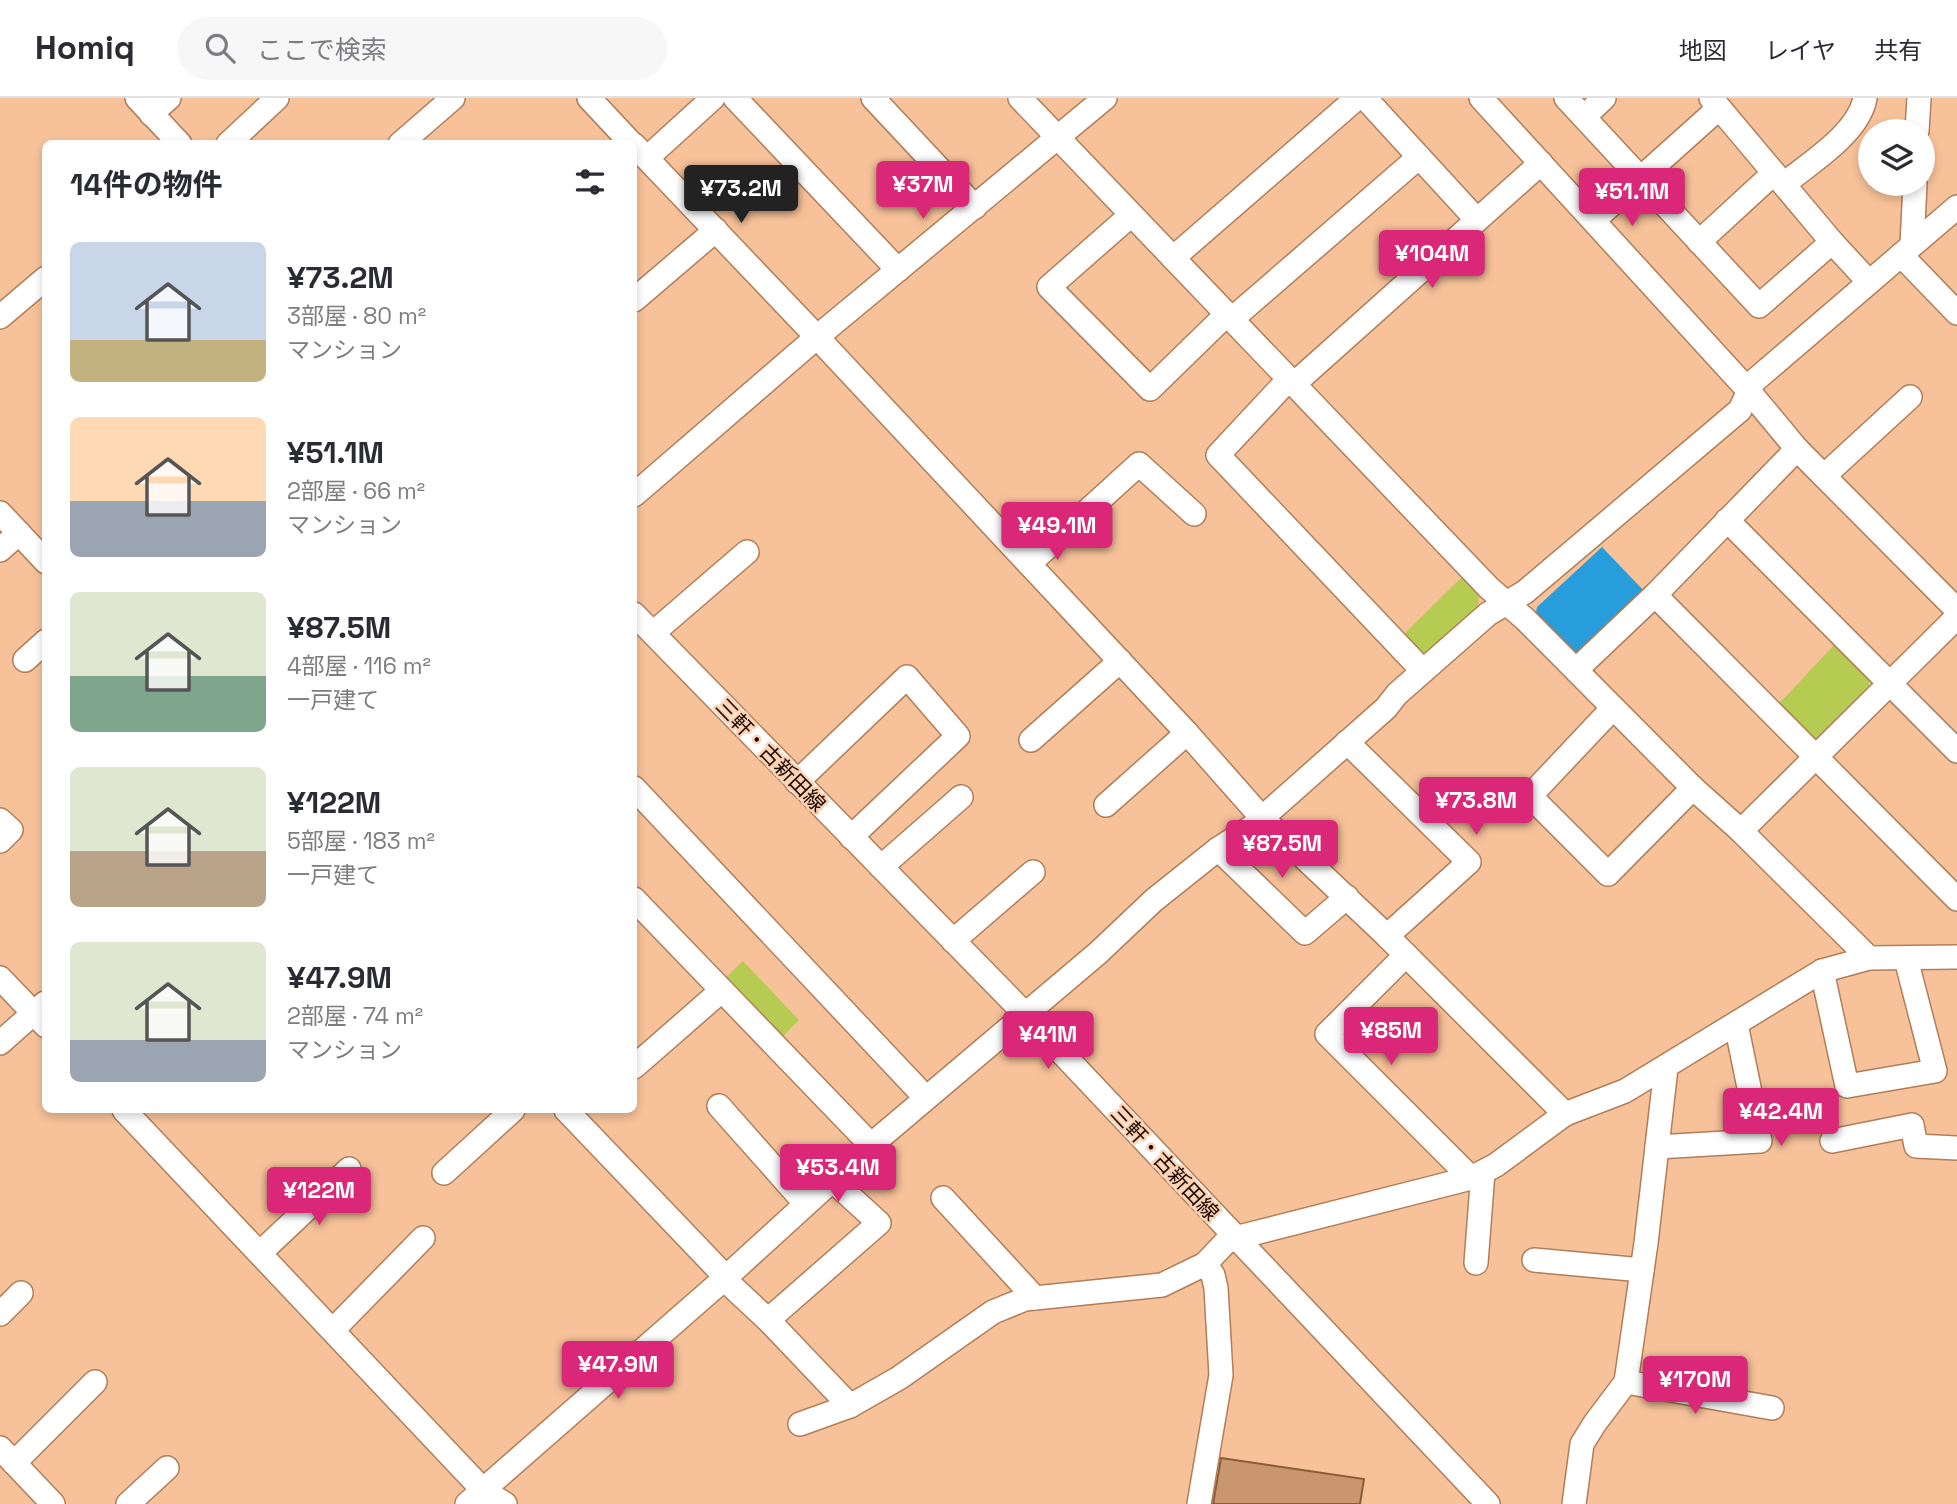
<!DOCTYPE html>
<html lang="ja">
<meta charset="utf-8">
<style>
body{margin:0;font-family:"Space Grotesk","Noto Sans JP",sans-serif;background:#f7f7f7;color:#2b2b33;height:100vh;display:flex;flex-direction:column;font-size:26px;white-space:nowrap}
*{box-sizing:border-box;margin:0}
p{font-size:23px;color:#7c7c81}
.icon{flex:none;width:38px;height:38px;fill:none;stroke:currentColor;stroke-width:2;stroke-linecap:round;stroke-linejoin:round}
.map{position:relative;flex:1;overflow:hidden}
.details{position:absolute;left:42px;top:42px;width:595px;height:973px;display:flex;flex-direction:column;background:#fff;border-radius:10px;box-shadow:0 4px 10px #0003}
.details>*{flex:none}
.tools{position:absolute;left:1858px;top:21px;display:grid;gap:14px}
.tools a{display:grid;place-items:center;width:77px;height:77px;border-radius:50%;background:#fff;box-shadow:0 4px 10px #0003;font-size:35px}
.price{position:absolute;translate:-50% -60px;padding:0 16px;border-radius:7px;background:#db2777;color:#fff;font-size:23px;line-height:46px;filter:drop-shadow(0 2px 4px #0008)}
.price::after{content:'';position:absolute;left:50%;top:42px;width:21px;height:16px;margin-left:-10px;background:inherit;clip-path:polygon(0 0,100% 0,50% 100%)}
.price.current{background:#222;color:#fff}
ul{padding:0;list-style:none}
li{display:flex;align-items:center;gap:21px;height:175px;padding:0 28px}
li span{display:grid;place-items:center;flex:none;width:196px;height:140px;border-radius:10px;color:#555}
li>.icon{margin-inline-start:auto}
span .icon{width:84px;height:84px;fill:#fffc;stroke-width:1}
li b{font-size:30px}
h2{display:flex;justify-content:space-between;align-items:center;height:84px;padding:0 28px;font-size:30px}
header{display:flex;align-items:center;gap:42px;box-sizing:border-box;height:98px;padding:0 35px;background:#fff;border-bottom:2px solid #e1e1e2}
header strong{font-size:33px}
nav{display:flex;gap:38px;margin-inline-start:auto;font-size:24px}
.search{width:490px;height:63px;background:#f7f7f7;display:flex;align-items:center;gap:18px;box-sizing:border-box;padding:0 24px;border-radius:38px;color:#7c7c81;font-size:26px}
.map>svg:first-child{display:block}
</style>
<header>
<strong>Homiq</strong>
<div class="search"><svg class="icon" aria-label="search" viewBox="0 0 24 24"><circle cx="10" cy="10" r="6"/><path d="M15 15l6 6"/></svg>ここで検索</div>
<nav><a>地図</a><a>レイヤ</a><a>共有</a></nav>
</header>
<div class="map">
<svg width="1957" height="1406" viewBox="0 0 1957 1406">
<rect width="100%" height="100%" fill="#f7c29a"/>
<g fill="#b6cb52">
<polygon points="1463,478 1479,494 1478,509 1428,555 1416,553 1402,538"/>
<polygon points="1835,546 1869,580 1869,591 1817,641 1805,641 1775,610"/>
<polygon points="743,863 799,922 779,942 723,882"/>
</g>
<polygon fill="#289ddc" points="1602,449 1645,494 1583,554 1571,554 1535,520 1537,509"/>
<polygon fill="#c99670" stroke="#8b5c37" stroke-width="2" points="1221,1360 1364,1381 1360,1406 1213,1406"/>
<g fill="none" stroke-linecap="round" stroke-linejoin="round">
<defs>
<g id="minor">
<polyline points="137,0 180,46"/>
<polyline points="589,0 632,46"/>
<polyline points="735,0 898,172"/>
<polyline points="873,0 975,109"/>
<polyline points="1020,0 1489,490 1525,521 1693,690 1741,733 1869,860"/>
<polyline points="1365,0 1477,122"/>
<polyline points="1481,0 1748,292 1797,351 1957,512"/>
<polyline points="1566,0 1759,208 1832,144"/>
<polyline points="1711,0 1832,144 1869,184"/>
<polyline points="151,16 169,0"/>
<polyline points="1584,19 1604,0"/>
<polyline points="1917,33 1919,0"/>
<polyline points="228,46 277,0"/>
<polyline points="400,46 453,0"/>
<polyline points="634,47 817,239 1187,635 1262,720 1387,838 1565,1016"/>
<polyline points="647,60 713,0"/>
<path d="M1784,86C1810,65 1859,35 1865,0"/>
<polyline points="1131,117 1049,189 1150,291 1227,216"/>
<polyline points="1594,122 1719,10"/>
<polyline points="1699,144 1774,75"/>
<polyline points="1912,147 1915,86"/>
<polyline points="1901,157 1957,215"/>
<polyline points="1173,160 1357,0"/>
<polyline points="634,202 716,132"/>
<polyline points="0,219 46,180"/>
<polyline points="1232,221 1419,59"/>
<polyline points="1289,281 1218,357 1423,573"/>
<polyline points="1294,286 1541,65"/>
<polyline points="1824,378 1910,299"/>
<polyline points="634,397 817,239 1105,0"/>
<polyline points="0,415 46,464"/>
<polyline points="1727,422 1957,653"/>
<polyline points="0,452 19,435"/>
<polyline points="1029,466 1139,366 1194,416"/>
<polyline points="1655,497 1957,801"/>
<polyline points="634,516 1026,917 1488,1406"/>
<polyline points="653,535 747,454"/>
<polyline points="25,562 46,543"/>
<polyline points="1577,571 1655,497 1797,351"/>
<polyline points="1613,610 1530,698 1608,776 1693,690"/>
<polyline points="1031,642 1120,563"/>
<polyline points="1347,644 1469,764 1387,838"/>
<polyline points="797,684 907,579 958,638 851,739"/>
<polyline points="634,690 926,1000"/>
<polyline points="1106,707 1187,635"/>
<polyline points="0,722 11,732 0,743"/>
<polyline points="1741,733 1957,519"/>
<polyline points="1218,751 1305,835 1347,799"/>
<polyline points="881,769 961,699"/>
<polyline points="634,801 871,1047"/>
<polyline points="953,843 1033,774"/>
<polyline points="1406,857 1327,936 1471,1080"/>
<polyline points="1822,873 1847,988 1935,973 1906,861"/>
<polyline points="0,880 46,928"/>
<polyline points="0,945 45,905"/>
<polyline points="634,969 721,893"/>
<polyline points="719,1008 805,1105"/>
<polyline points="124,1012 483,1392 505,1406"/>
<polyline points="566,1012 719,1172 724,1181 768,1222 850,1308"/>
<polyline points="1832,1043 1912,1027 1916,1048 1957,1050"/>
<polyline points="1657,1049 1760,1043 1736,926"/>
<polyline points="444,1075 513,1012"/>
<polyline points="943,1100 1035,1200"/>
<polyline points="260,1155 349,1071"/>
<polyline points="1534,1162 1642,1172"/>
<polyline points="1476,1165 1483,1074"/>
<polyline points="0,1216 21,1195"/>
<polyline points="768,1222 879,1125 832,1082"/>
<polyline points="333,1232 423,1140"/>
<polyline points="1626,1284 1772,1310"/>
<polyline points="800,1326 850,1308 899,1280 993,1214 1025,1201 1162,1187 1205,1166 1225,1145 1235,1140 1471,1080 1496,1067 1565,1016 1625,993 1822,873 1869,860 1957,859"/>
<polyline points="0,1350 53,1406"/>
<polyline points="14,1365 95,1284"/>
<polyline points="128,1406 167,1370"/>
<polyline points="467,1406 724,1181 871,1047 1098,855 1154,802 1218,751 1253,728 1386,610 1397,596 1488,516 1525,494 1740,312 1753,284 1957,109"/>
<polyline points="1199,1406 1221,1277 1216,1190 1213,1177 1205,1166"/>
<polyline points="1574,1406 1582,1346 1595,1325 1626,1284 1646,1145 1666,970"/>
</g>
</defs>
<use href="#minor" stroke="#b07e58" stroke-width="26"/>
<use href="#minor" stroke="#fff" stroke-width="23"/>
</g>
<g text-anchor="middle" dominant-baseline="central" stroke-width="5" stroke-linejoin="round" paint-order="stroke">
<g font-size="21" fill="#190800" stroke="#fdd2b2">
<text transform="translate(771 657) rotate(46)">三軒・古新田線</text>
<text transform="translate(1165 1065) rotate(47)">三軒・古新田線</text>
</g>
</g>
</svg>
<div class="tools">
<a><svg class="icon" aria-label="layers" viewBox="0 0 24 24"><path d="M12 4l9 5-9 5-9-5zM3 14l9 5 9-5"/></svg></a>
</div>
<b class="price" style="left:923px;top:123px">¥37M</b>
<b class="price current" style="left:741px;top:127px">¥73.2M</b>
<b class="price" style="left:1632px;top:130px">¥51.1M</b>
<b class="price" style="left:1432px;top:192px">¥104M</b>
<b class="price" style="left:1057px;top:464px">¥49.1M</b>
<b class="price" style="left:1476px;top:739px">¥73.8M</b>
<b class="price" style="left:1282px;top:782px">¥87.5M</b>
<b class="price" style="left:1391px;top:969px">¥85M</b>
<b class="price" style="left:1048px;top:973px">¥41M</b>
<b class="price" style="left:1781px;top:1050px">¥42.4M</b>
<b class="price" style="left:838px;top:1106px">¥53.4M</b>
<b class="price" style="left:319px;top:1129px">¥122M</b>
<b class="price" style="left:618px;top:1303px">¥47.9M</b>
<b class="price" style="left:1695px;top:1318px">¥170M</b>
<section class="details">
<h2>14件の物件<svg class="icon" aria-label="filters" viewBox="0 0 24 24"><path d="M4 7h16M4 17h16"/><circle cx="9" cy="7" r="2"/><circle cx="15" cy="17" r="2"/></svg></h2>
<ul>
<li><span style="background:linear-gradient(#c9d6e8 70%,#c2b280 0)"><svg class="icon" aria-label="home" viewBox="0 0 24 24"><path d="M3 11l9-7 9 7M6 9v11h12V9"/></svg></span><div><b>¥73.2M</b><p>3部屋 · 80 m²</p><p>マンション</p></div></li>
<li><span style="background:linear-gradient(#ffd9b3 60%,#9aa5b1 0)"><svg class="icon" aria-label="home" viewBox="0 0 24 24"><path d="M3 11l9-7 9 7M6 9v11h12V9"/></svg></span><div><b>¥51.1M</b><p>2部屋 · 66 m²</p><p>マンション</p></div></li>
<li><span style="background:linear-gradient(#dfe7d0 60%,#7fa58c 0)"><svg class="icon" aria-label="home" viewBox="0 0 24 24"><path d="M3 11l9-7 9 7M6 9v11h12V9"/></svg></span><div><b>¥87.5M</b><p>4部屋 · 116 m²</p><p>一戸建て</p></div></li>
<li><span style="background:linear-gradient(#dfe7d0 60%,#b9a48a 0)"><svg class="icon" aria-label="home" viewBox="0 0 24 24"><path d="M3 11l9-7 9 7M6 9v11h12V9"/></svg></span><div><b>¥122M</b><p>5部屋 · 183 m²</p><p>一戸建て</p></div></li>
<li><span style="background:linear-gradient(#dfe7d0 70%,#9aa5b1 0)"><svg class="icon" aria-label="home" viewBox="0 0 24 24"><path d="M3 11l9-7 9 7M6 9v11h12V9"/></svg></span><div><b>¥47.9M</b><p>2部屋 · 74 m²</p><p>マンション</p></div></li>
</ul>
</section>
</div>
